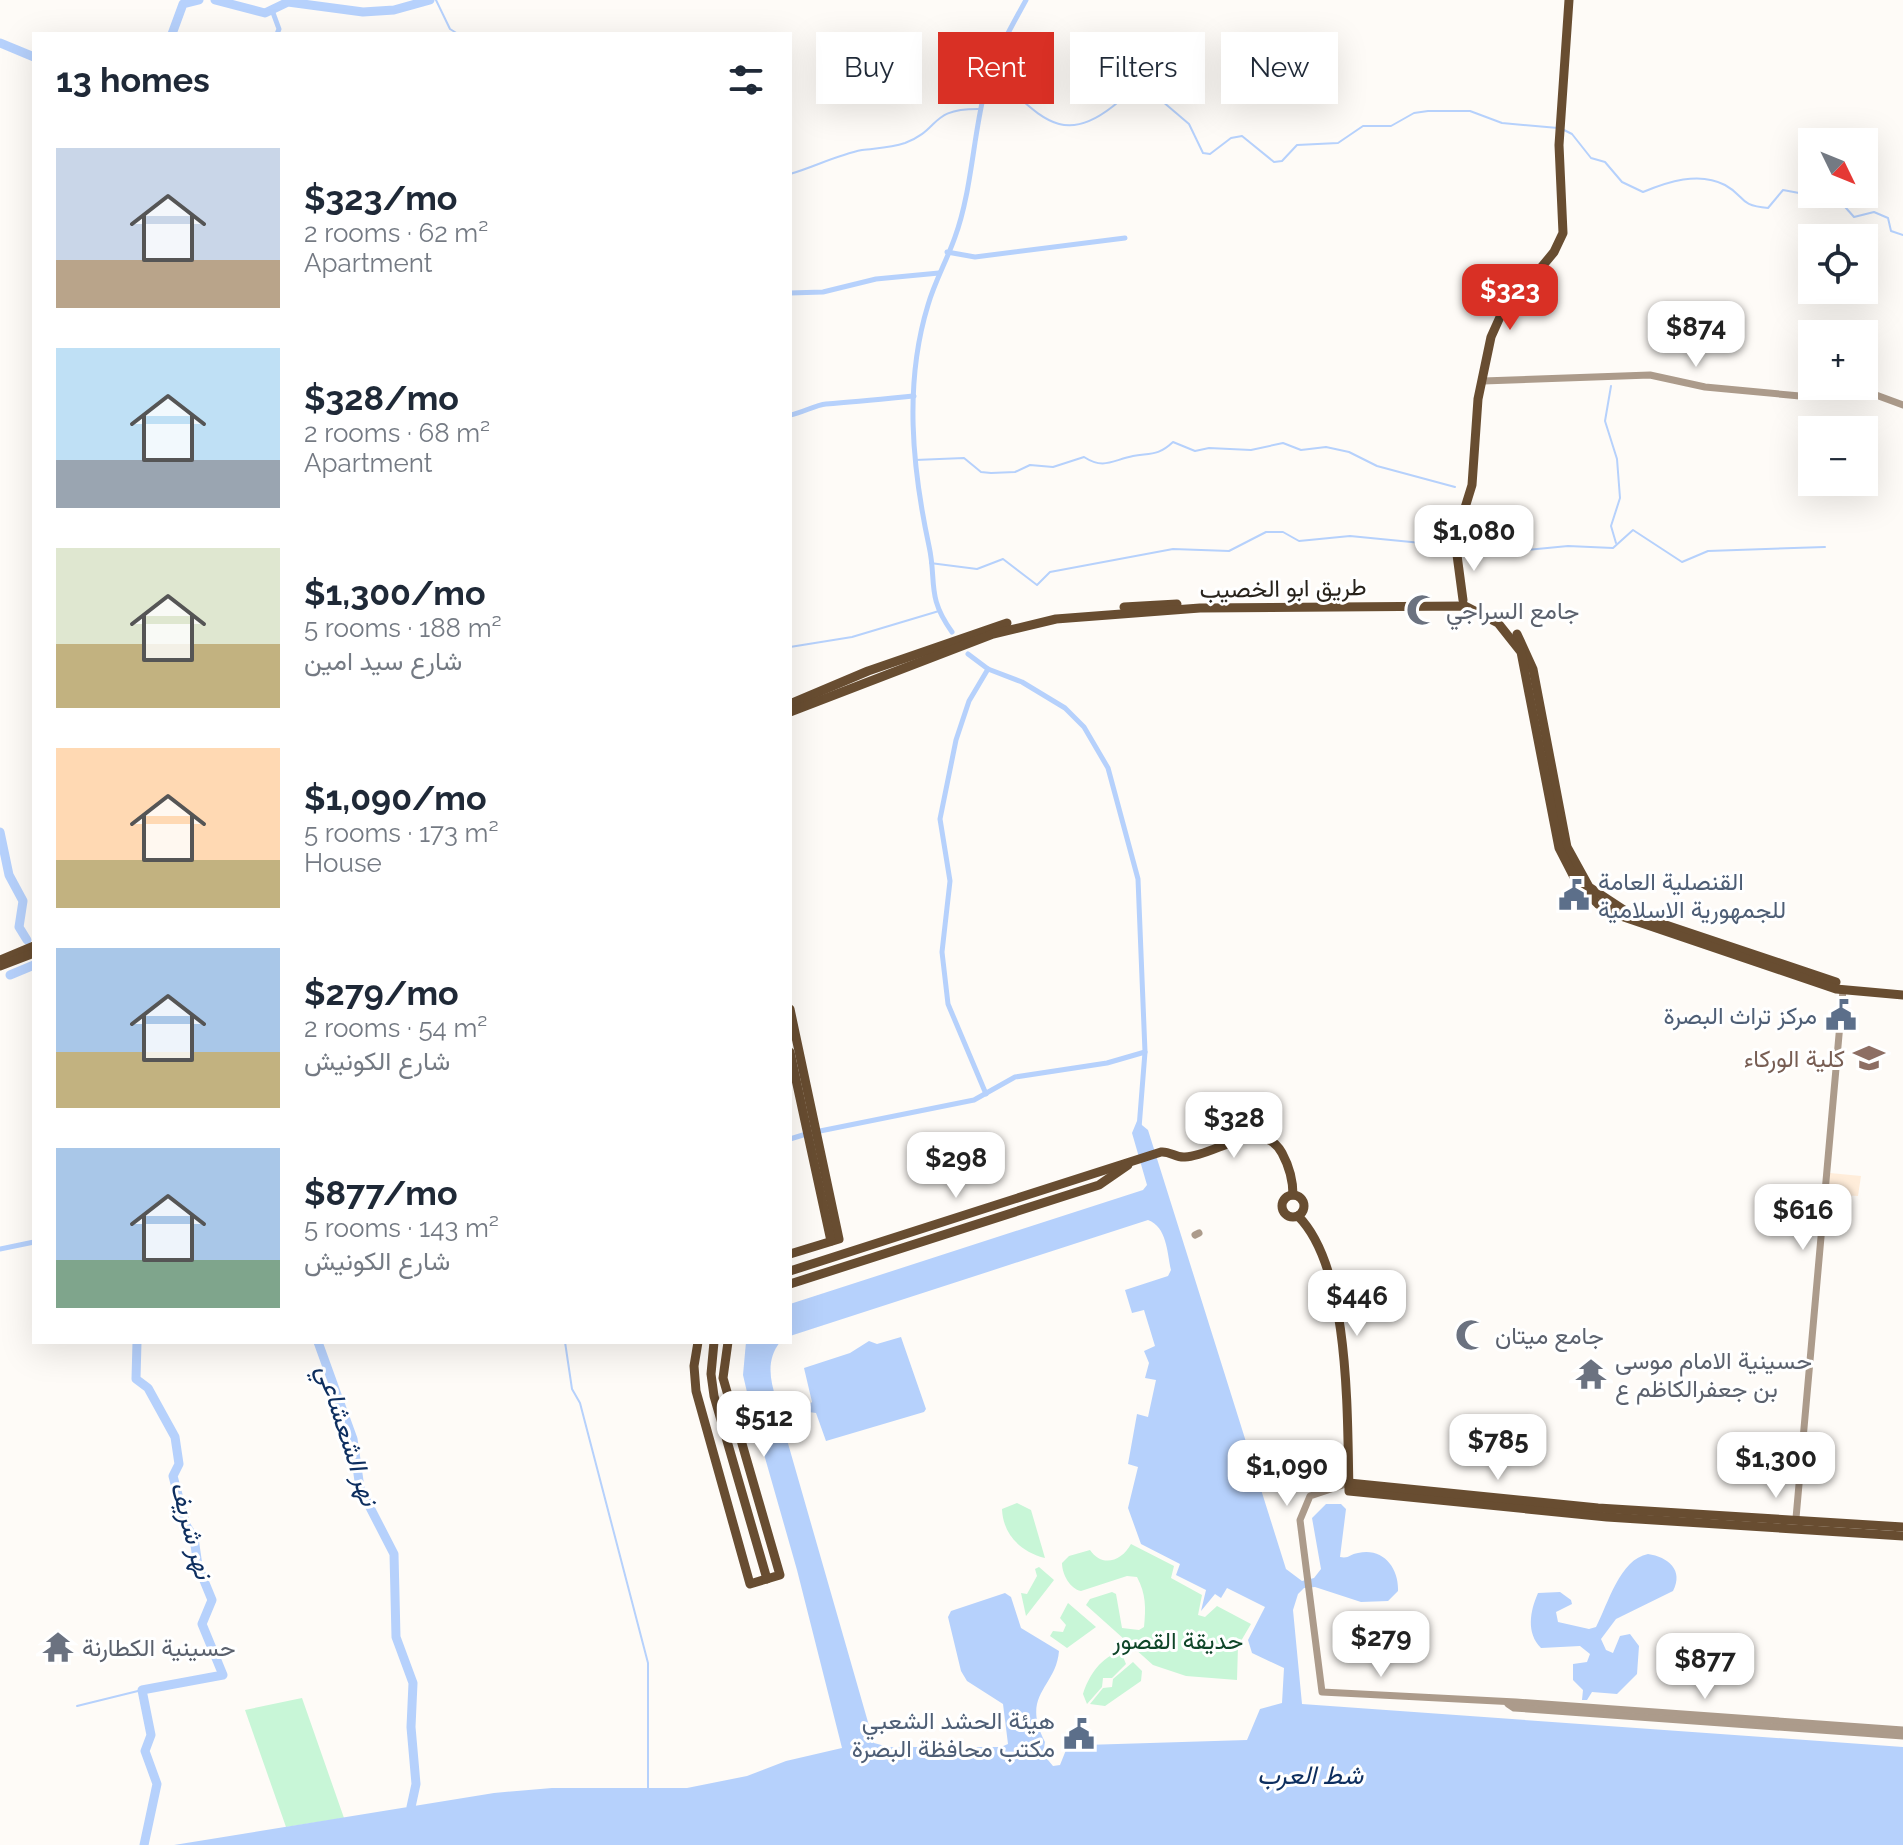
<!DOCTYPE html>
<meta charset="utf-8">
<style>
body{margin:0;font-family:Raleway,Vazirmatn,sans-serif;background:#f2f2f3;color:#1f2937;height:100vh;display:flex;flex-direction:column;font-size:30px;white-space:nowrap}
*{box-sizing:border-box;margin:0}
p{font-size:26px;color:#747a83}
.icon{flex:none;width:44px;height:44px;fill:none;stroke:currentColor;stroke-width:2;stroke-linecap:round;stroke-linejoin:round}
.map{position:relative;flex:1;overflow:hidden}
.sheet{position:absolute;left:32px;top:32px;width:760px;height:1312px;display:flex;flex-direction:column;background:#fff;border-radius:0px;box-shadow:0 8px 32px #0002}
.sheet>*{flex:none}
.hud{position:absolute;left:816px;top:32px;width:760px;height:72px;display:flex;gap:16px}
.needle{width:52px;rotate:133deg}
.controls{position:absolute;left:1798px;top:128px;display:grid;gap:16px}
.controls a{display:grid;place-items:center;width:80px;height:80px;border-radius:0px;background:#fff;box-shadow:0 8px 32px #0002;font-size:40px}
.price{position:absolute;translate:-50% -68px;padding:0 18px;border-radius:16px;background:#fff;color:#222;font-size:26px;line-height:52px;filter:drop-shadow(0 2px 4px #0008)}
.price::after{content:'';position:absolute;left:50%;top:48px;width:24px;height:18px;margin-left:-12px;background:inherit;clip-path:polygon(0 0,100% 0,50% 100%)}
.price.current{background:#d93025;color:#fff}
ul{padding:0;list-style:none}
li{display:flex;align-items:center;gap:24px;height:200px;padding:0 24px}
li span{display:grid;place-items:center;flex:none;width:224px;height:160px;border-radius:0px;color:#555}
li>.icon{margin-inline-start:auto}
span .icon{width:96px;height:96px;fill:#fffc;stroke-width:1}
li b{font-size:34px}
h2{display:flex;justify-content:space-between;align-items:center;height:96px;padding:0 24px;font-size:34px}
.chip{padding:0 28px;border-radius:0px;background:#fff;box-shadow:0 8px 32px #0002;font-size:28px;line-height:72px}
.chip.current{background:#d93025;color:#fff}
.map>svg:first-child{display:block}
</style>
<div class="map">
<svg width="1903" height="1845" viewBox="0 0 1903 1845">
<rect width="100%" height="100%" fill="#fefbf7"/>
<polygon fill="#ffedda" points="1830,1173 1861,1176 1858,1196 1828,1194"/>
<g fill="#c8f6d7">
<path d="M1017,1503L1031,1510L1045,1558C1021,1552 1003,1535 1002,1509Z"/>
<path d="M1131,1544L1174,1566L1171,1578L1202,1595L1198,1615L1205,1617L1217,1606L1251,1624L1238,1646L1237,1680L1186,1676L1153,1665L1086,1605L1090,1599L1112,1592L1116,1594L1122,1628L1139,1630L1144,1627C1146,1608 1146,1594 1137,1577L1127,1576L1081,1591C1070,1589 1062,1574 1062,1563L1069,1556L1090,1550C1102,1568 1122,1561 1131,1544Z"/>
<polygon points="1039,1567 1054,1580 1026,1616 1021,1593 1027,1594 1037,1576 1035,1569"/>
<polygon points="1068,1603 1096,1627 1067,1648 1050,1636 1053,1631 1063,1632 1066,1625 1060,1618"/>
<path d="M1121,1652L1126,1664L1112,1678H1103L1102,1687L1087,1704L1083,1694C1088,1677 1102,1655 1121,1652Z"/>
<polygon points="1133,1662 1142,1671 1141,1681 1105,1706 1090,1704 1103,1688 1112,1687 1113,1679"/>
<polygon points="302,1698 344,1818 286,1827 245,1710"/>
</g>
<g fill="#b6d1fc">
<path d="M1137,1121L1148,1130L1286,1569L1302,1581L1314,1578L1321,1569L1312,1518L1326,1504H1341L1346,1509L1340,1557C1349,1559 1350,1554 1358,1553C1383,1547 1399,1568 1398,1591L1388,1601L1361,1602L1315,1587L1304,1588L1298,1594L1293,1610L1302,1704L1903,1747V1845H174L494,1793L552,1788H687L747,1776L786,1761L842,1748L797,1570L750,1405L743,1375L746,1342H780C766,1360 770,1379 776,1399L780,1401L785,1421L783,1426L874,1743L889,1747H1001L1008,1744L1003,1704L967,1681L961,1671L948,1617L951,1611L1005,1593L1011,1597L1021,1628L1059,1651C1056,1688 1020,1694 1045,1742L1043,1754L1053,1766L1060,1765L1066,1750L1084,1749L1085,1745L1247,1740L1260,1709L1282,1703L1284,1668L1252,1653L1248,1640L1265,1607L1227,1588L1221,1598L1215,1594L1201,1611L1206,1590L1176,1575L1180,1564L1141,1544L1128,1508L1138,1467L1128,1464L1137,1414L1148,1417L1156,1380L1145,1378L1149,1363L1144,1351L1155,1346L1144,1310L1132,1313L1125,1290L1168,1276L1171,1270C1167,1252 1167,1227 1148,1220L790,1336V1304L1143,1190L1147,1185L1132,1133Z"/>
<polygon points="901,1337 926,1409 924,1412 826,1441 816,1413 809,1412 807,1406 812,1402 804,1368 850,1353 869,1341 877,1344"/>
<path d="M1648,1554C1668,1557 1684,1570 1673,1591L1616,1619L1601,1639L1606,1650L1613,1653L1620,1636L1630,1634L1639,1646L1637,1674L1617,1694L1592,1692L1587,1700H1582L1583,1690L1573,1680V1664L1587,1662L1590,1654L1580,1646L1541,1648C1526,1633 1530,1611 1538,1593L1560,1592L1571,1600L1572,1604L1556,1612L1558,1622L1589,1629L1596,1627C1608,1604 1620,1559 1648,1554Z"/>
</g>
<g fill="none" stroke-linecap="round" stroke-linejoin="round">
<g stroke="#b6d1fc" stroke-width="2">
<polyline points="436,0 450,29 458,34"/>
<polyline points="173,32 175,34"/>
<path d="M990,74C1035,106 1056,151 1112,107C1125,97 1136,84 1151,75L1162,101L1189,124L1203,153L1210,154L1231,138L1242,136L1274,162L1282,161L1297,145L1338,143L1363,126H1391L1414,113L1428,111H1470L1502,123L1558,128"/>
<path d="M1564,130L1572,134L1591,158L1605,162L1622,182L1643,192C1667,182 1699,171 1725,185C1747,197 1737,205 1768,208L1783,190L1799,193L1807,201L1822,194L1838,199L1854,217L1874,212L1888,218L1891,231L1903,235"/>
<path d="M790,174C814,167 837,155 862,150C877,148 890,148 905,143C942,129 928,108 981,109"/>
<polyline points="1611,386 1605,421 1617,459 1620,498 1611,526 1616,543"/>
<path d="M915,460L964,458L981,472L991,473L1015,472L1030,465L1053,467L1084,457C1104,470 1113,460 1133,456C1151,453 1158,456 1173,442L1195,451L1209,448L1251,450L1283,443L1301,450L1326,447L1349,452L1377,466L1455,487"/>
<polyline points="1458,545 1478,542 1517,551 1568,546 1613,548 1633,530 1682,562 1708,551 1825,547"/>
<polyline points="930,563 977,569 1003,559 1037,585 1050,572 1173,549 1229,551 1266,532 1283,532 1299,541 1350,536 1452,546"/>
<polyline points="790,647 852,637 939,611"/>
<polyline points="565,1342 572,1389 580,1403 648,1663 648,1789"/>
<polyline points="77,1706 142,1690"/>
</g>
<g stroke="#b6d1fc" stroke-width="5">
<polyline points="272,10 279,29 277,34"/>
<polyline points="947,252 975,257 1125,238"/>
<polyline points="790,293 823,292 876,279 939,273"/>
<path d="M790,415C802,413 815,405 826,404C855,402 884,399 914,396"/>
<path d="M952,632C926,596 937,582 929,546C912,467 904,383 928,305C935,281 947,260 955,237C971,194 973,139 984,94C992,60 1009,31 1026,0"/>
<polyline points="968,654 988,669 1022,682 1065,708 1084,727 1108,768 1138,879 1145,1052 1139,1128"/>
<polyline points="986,1094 948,1004 942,952 950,881 940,819 956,740 969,701 988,669"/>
<polyline points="820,1131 974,1100 1015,1077 1107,1063 1145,1052"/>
<polyline points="790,1139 803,1135"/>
<polyline points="0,1249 34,1242"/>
</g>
<g stroke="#b6d1fc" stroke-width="9">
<polyline points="215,0 265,13 288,2 363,12 394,10 430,0"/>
<polyline points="172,34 183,4 199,0"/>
<polyline points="0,43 34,57"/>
<polyline points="0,832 9,875 23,901 19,927 27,940"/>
<polyline points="10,975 34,965"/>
<polyline points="137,1342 136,1379 148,1388 175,1437 179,1464 173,1476 186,1525 194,1538 198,1566 212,1600 202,1624 223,1675 142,1690 151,1735 145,1751 157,1784 144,1845"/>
<polyline points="318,1342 353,1439 360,1488 394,1554 396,1637 413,1683 411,1727 416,1784 411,1807"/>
</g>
<g stroke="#ac9b8b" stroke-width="7">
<polyline points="1483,381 1650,375 1705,387 1800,396 1843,391 1876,395 1903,405"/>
<polyline points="1195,1235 1199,1233"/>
<polyline points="1349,1483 1310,1496 1300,1520 1322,1692 1516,1702 1903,1730"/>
<polyline points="1796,1518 1843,990"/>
<polyline points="1508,1704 1514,1708 1903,1736"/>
</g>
<g stroke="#684d31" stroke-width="9">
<polyline points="1463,600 1455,540 1472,485 1478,399 1491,337 1500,317 1554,252 1563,233 1559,145 1569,0"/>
<polyline points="1124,607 1177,604"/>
<polyline points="1517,634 1533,669 1567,847 1589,887 1627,912 1836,982"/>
<polyline points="790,704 868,671 1007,623"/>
<polyline points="790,712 993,634 1056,619 1200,608 1465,606 1498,623 1521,652 1559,848 1577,883 1598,904 1615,914 1836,989 1903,995"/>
<polyline points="0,960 34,946"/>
<polyline points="0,966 34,953"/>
<polyline points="790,1009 839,1239 790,1254"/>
<polyline points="790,1052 831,1241"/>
<circle cx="1293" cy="1206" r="11"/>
<path d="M1298,1216C1351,1269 1347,1419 1349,1491L1607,1517L1903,1536"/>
<path d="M790,1271L1161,1152C1170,1151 1176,1158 1185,1157C1216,1156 1261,1115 1282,1153C1289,1166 1293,1180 1293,1195"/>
<polyline points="790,1284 1099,1185 1128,1165"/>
<polyline points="698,1342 694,1366 696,1391 750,1584 780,1575 723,1378 728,1342"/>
<polyline points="714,1342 711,1374 714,1396 767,1579"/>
<polyline points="1349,1483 1598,1508 1903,1527"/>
</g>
</g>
<defs>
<symbol id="mosque-bare" viewBox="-9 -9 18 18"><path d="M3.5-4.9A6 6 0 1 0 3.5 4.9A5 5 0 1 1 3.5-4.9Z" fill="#6b7280" stroke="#fff" stroke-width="2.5" paint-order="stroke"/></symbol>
<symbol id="civic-bare" viewBox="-9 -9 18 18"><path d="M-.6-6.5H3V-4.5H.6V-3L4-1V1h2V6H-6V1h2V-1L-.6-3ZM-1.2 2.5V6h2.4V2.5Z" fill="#5c6f8a" stroke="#fff" stroke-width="2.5" paint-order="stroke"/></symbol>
<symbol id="university-bare" viewBox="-9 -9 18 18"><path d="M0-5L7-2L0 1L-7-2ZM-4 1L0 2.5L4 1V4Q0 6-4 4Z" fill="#8d6e63" stroke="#fff" stroke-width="2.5" paint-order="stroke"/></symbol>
<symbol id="temple-bare" viewBox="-9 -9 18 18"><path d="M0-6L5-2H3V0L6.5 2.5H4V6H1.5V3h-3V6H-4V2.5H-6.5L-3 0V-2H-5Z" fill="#6b7280" stroke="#fff" stroke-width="2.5" paint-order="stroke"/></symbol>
</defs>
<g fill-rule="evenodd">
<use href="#mosque-bare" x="1400" y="588" width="44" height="44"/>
<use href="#civic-bare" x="1552" y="873" width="44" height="44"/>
<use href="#civic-bare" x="1819" y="993" width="44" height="44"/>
<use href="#university-bare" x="1847" y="1036" width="44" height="44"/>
<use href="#mosque-bare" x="1449" y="1313" width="44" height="44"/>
<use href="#temple-bare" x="1569" y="1352" width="44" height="44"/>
<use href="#temple-bare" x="36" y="1625" width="44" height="44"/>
<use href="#civic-bare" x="1057" y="1712" width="44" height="44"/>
</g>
<g text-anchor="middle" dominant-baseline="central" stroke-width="6" stroke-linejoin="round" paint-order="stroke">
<g font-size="24" fill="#28231c" stroke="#fff">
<text transform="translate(1283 588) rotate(-1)">طريق ابو الخصيب</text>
</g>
<g font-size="24" fill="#5b616d" stroke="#fff" text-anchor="start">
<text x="1446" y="610">جامع السراجي</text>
<text x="1495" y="1335">جامع ميتان</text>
<text x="1615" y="1360">حسينية الامام موسى<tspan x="1615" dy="28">بن جعفرالكاظم ع</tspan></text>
<text x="82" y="1647">حسينية الكطارنة</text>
</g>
<g font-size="24" fill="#4e5e75" stroke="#fff" text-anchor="end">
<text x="1598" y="881" text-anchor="start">القنصلية العامة<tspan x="1598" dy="28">للجمهورية الاسلامية</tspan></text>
<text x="1817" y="1015">مركز تراث البصرة</text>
<text x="1055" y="1720">هيئة الحشد الشعبي<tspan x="1055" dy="28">مكتب محافظة البصرة</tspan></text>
</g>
<g font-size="24" fill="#785e54" stroke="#fff" text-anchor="end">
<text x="1845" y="1058">كلية الوركاء</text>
</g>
<g font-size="24" fill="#0f4629" stroke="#fff">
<text x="1178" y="1640">حديقة القصور</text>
</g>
<g font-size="26" font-style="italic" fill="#0d2e5f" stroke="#fff">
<text transform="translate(348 1435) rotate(72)">نهر الشعشاعي</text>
<text transform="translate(192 1530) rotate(75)">نهر شريف</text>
<text x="1310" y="1775">شط العرب</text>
</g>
</g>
</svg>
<div class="controls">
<a><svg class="needle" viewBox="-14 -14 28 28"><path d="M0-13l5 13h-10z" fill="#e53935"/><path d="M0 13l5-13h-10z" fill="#747a83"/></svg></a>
<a><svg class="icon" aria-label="locate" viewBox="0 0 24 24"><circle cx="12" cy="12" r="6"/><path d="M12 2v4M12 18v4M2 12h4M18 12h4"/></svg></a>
<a>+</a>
<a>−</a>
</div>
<b class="price current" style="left:1510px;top:332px">$323</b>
<b class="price" style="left:1696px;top:369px">$874</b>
<b class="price" style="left:1474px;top:573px">$1,080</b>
<b class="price" style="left:1234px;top:1160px">$328</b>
<b class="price" style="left:956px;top:1200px">$298</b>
<b class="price" style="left:1803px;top:1252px">$616</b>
<b class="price" style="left:1357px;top:1338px">$446</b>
<b class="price" style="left:764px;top:1459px">$512</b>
<b class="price" style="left:1498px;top:1482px">$785</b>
<b class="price" style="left:1776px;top:1500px">$1,300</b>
<b class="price" style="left:1287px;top:1508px">$1,090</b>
<b class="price" style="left:1381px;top:1679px">$279</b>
<b class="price" style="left:1705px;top:1701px">$877</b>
<div class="hud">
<a class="chip">Buy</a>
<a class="chip current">Rent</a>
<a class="chip">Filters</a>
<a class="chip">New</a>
</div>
<section class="sheet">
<h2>13 homes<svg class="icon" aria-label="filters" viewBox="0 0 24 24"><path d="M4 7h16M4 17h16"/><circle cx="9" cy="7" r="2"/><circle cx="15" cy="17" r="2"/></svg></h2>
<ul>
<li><span style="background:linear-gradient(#c9d6e8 70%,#b9a48a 0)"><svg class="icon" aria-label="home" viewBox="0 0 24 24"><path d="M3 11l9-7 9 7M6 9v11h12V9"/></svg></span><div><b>$323/mo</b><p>2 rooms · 62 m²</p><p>Apartment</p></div></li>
<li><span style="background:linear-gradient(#bfe0f5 70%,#9aa5b1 0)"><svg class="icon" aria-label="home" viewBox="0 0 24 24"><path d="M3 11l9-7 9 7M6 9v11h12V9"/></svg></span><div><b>$328/mo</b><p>2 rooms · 68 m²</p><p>Apartment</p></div></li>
<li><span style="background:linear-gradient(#dfe7d0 60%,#c2b280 0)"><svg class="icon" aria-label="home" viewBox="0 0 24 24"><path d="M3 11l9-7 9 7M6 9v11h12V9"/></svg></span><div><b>$1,300/mo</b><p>5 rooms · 188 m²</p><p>شارع سيد امين</p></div></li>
<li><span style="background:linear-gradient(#ffd9b3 70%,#c2b280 0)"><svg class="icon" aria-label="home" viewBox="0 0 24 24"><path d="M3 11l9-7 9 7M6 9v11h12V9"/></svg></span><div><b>$1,090/mo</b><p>5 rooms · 173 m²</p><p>House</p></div></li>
<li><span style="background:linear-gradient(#a9c7e8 65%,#c2b280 0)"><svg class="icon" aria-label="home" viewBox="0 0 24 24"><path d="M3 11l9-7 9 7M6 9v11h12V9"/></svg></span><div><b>$279/mo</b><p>2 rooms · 54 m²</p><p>شارع الكونيش</p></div></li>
<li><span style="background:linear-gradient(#a9c7e8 70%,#7fa58c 0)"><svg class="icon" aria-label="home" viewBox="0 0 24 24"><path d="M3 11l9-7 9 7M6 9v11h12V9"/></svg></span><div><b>$877/mo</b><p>5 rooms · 143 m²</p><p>شارع الكونيش</p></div></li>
</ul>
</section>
</div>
